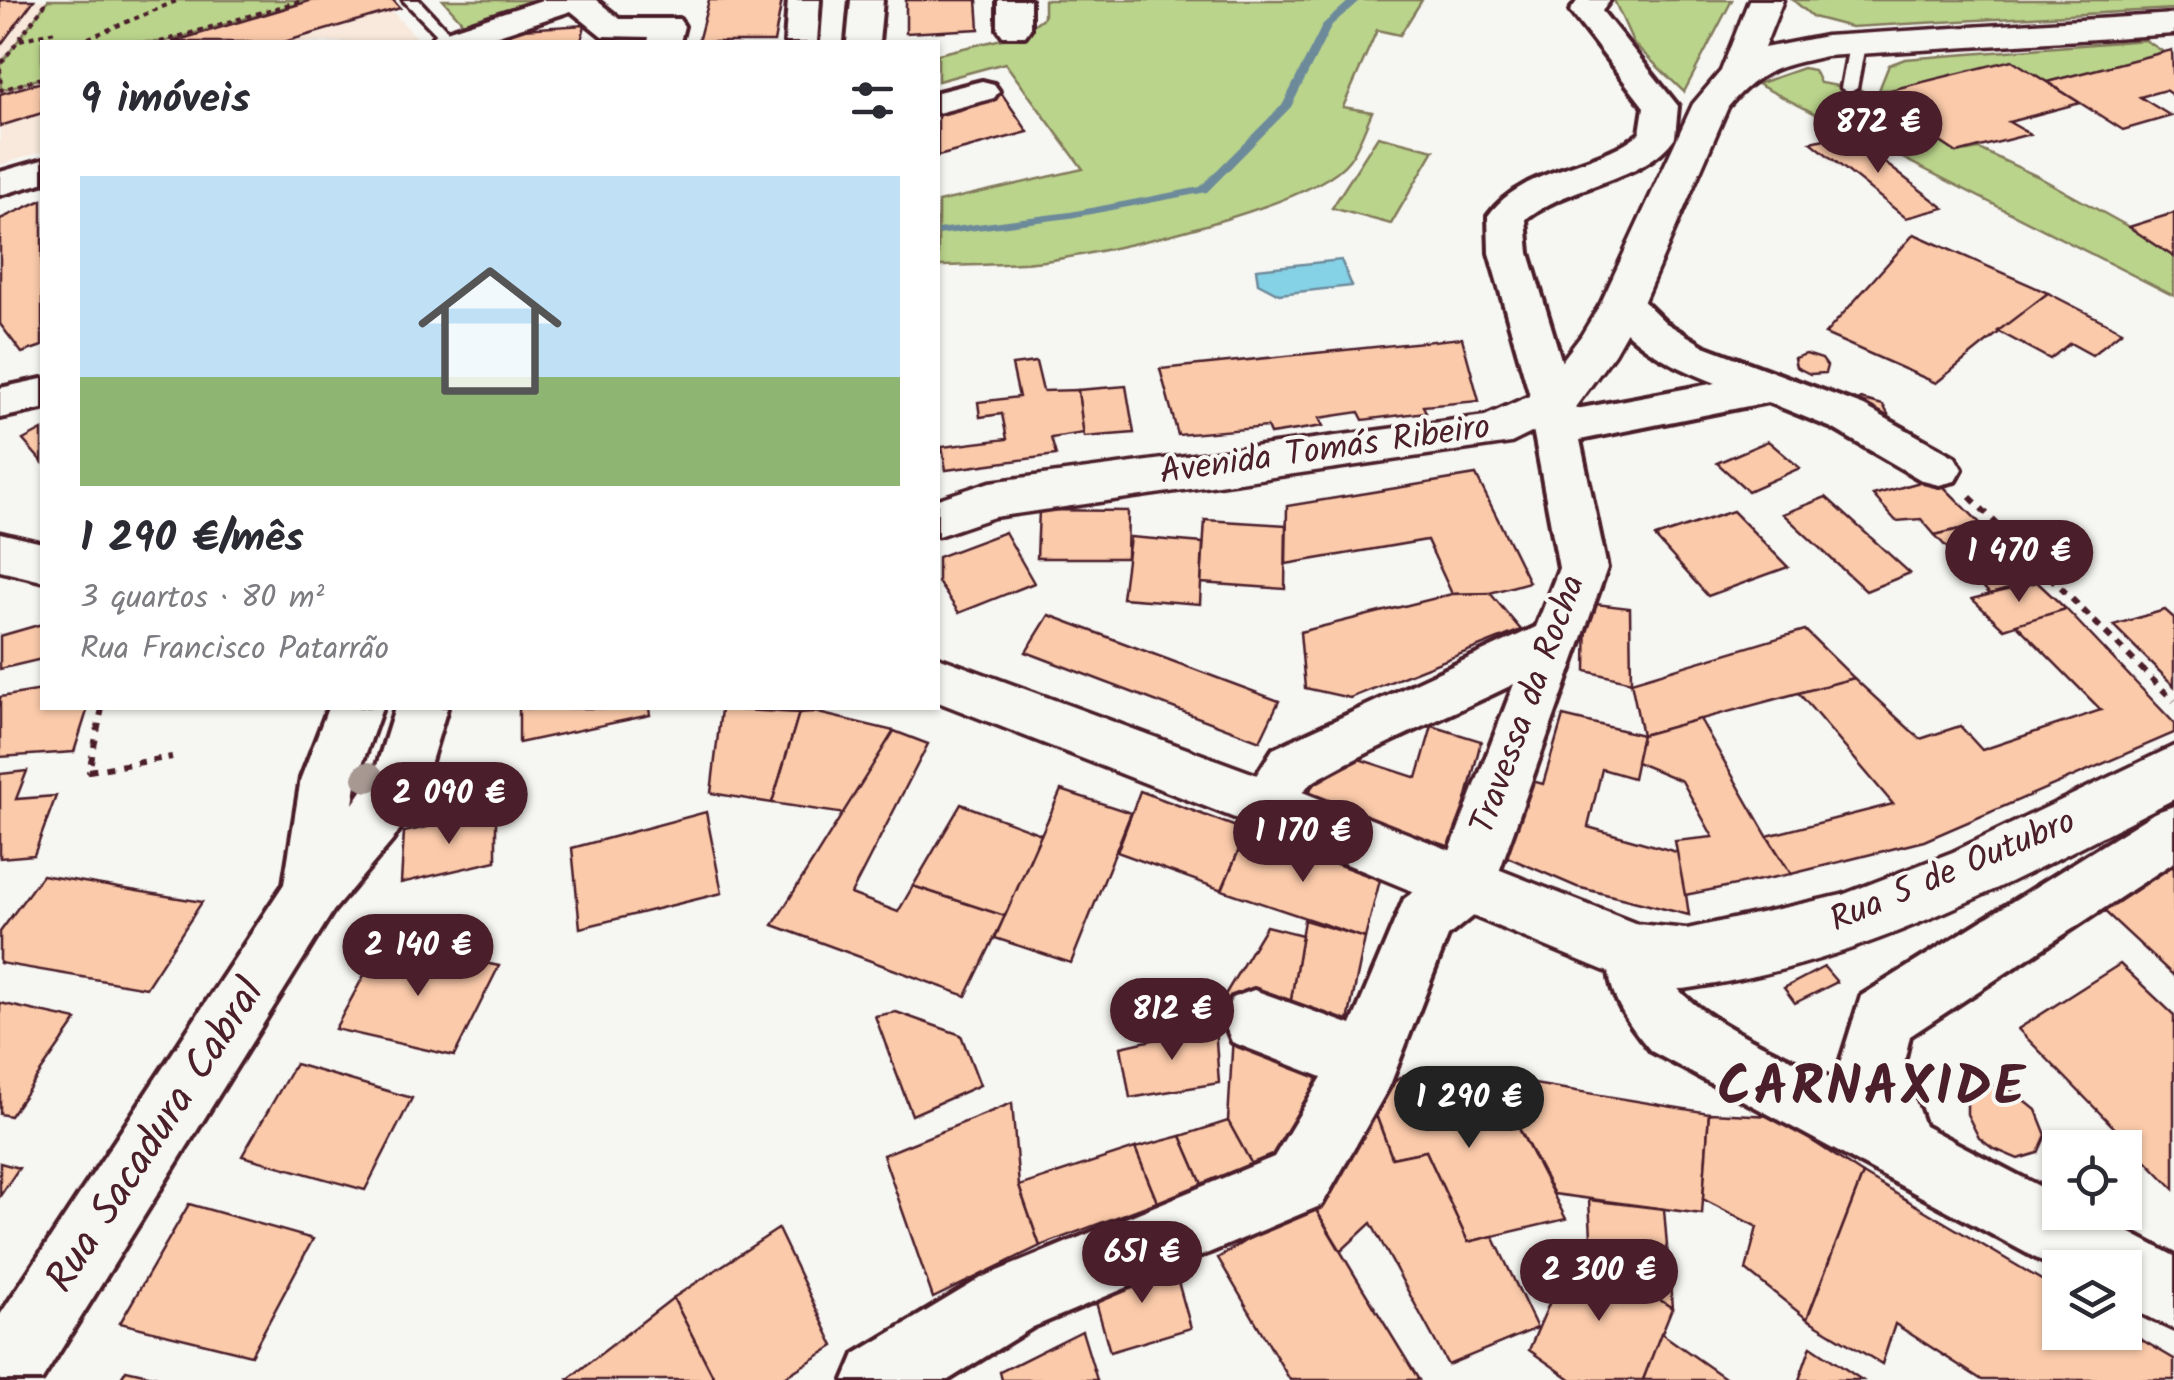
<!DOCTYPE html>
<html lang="pt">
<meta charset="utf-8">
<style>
body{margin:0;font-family:Kalam,sans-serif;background:#f7f7f7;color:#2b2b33;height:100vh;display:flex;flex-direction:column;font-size:38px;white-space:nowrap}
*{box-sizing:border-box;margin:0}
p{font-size:32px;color:#7c7c81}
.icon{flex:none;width:55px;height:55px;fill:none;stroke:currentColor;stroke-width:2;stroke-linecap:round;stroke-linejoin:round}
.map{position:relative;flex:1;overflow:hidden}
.sheet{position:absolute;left:40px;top:40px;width:900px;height:670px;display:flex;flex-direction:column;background:#fff;border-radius:0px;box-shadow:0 2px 8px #0004}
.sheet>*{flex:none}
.controls{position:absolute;left:2042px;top:1130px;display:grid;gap:20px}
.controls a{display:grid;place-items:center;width:100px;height:100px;border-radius:0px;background:#fff;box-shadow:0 2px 8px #0004;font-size:50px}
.price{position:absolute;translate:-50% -85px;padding:0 22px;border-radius:35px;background:#4a1f2b;color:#fff;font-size:32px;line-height:65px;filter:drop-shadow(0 2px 5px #0008)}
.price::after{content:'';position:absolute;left:50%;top:60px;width:30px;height:22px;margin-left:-15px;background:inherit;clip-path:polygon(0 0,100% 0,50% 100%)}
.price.on{background:#222;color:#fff}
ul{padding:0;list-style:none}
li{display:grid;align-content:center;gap:20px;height:530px;padding:0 40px}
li+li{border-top:2px solid #e1e1e2}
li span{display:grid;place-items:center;height:310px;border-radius:0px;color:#555}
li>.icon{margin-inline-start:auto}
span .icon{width:180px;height:180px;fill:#fffc;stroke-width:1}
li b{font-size:42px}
h2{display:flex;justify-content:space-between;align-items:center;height:120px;padding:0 40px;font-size:42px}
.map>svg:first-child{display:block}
</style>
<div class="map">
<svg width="2174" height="1380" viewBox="0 0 2174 1380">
<rect width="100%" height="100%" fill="#f6f6f2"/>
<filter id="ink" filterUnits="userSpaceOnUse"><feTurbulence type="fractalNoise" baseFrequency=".01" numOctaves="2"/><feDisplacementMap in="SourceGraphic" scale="20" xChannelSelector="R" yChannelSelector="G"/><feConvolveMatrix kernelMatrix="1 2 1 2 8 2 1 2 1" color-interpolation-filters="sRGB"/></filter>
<g filter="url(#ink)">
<polygon fill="#f8e9dc" points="0,0 382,0 416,37 400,42 42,42 42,152 0,165"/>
<g fill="#bad48b" stroke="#827a5b" stroke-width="2.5">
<polygon points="48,0 310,0 164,42 42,42 42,78 1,90 0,65"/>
<polygon points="443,0 547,0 466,26"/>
<path d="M1044,0H1422L1400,35L1377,30L1343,107L1372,112C1365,127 1359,147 1349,160C1315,206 1105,253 1045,261C1010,265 973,265 938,266V202L1083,169L1005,63L938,81V54L1019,35L1044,17Z"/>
<polygon points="1614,0 1732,0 1684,92 1634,44"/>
<polygon points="1793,0 2174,0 2174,9 1851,27 1813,17"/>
<polygon points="2145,40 2164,52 2047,82 2012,61 1893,90 1879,90 1889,65 1905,59"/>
<polygon points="1803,68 1814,70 1820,83 1861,90 1957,153 1979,149 2037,176 2129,227 2174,257 2174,296 1757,84"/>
<polygon points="1378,136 1434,150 1391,224 1332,208"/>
</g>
<polygon fill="#85d1e5" stroke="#6d8a9b" stroke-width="2.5" points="1341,260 1352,286 1279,294 1258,283 1256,269"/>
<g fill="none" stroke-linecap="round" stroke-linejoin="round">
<polygon fill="#6d8a9b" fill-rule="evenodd" points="1350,0 1360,0 1332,25 1291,107 1207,192 1070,218 938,235 938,229 1070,212 1200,187 1283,104 1323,24"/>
</g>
<g fill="#fbcaaa" stroke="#4a1f2b" stroke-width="2.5">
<polygon points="0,0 34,0 0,46"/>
<polygon points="313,0 393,0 400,8 284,42 172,42"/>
<polygon points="709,0 782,0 774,42 698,42"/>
<polygon points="906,0 977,0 979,29 906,33"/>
<polygon points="585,25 581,42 487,42 491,31"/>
<polygon points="2172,50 2174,96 2165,90 2140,97 2171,116 2123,130 2047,82"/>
<polygon points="2012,60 2080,103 2009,122 2030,134 1957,153 1870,95"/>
<polygon points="42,82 42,113 0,126 0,94"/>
<polygon points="1002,94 1028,132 938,156 938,110"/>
<polygon points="1847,134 1944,208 1906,218 1811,142"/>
<polygon points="42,200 42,346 22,353 0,324 0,219"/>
<polygon points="2174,213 2174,257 2129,227"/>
<polygon points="1914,234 2048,293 1936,383 1825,334"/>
<polygon points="2048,293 2122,331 2092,355 2070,343 2050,359 1998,331"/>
<polygon points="1462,338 1479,401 1423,406 1426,412 1363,420 1359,412 1319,418 1323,426 1270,434 1267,427 1178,435 1160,369"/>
<polygon points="1806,354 1822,359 1827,366 1825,373 1810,374 1796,367 1794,358"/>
<polygon points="1036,362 1043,391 1078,390 1084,433 1051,438 1056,455 946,470 942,447 1007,439 1002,414 980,417 978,402 1019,397 1012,365"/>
<polygon points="1126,386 1134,433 1084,437 1078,390"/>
<polygon points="1861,399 1883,405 1889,416 1883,421 1855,403"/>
<polygon points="42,430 42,462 23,440"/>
<polygon points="1768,441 1800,468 1748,491 1717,463"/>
<polygon points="1476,475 1529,582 1490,593 1452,594 1427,540 1286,564 1287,506"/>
<polygon points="1935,478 1981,524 1935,535 1921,519 1896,521 1873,495"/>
<polygon points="1826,497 1910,573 1866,591 1783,514"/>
<polygon points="1039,510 1128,511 1127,558 1037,558"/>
<polygon points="1733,511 1788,567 1708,596 1655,537"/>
<polygon points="1205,520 1286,525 1285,589 1201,583"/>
<polygon points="1981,524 2037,582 1990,594 1935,535"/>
<polygon points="1005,532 1034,583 959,613 938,582 938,557"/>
<polygon points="1130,537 1203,543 1200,604 1122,598"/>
<polygon points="2037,582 2066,609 2004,629 1972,599"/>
<polygon points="1490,593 1521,630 1350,698 1305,688 1300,632 1452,594"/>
<polygon points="1587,603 1630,608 1631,682 1586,671"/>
<polygon points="2066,609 2174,723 2174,733 1924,841 1791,874 1767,836 1893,804 1797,691 1854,678 1920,739 1960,726 1982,750 2101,710 2016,624"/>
<polygon points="2165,610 2174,618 2174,686 2113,625"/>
<polygon points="1049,615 1279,701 1260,741 1026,652"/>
<polygon points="42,624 42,659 0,669 0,636"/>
<polygon points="1805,630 1854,678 1642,735 1631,682"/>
<polygon points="42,690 42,708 88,708 74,752 0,757 0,697"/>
<polygon points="519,708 649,708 650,715 519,743"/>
<polygon points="721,709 799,713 772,803 711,793"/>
<polygon points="814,712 894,731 845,814 772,803 799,713"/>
<polygon points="1563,716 1642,735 1633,778 1602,769 1588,827 1680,853 1689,915 1577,887 1498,853 1525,779 1543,784"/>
<polygon points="1700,719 1767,836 1791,874 1685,895 1675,841 1713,837 1682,781 1636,762 1642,735"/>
<polygon points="1432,726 1481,741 1454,848 1307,799 1318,769 1359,759 1417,778"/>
<polygon points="894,731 928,744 851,894 898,912 913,886 1005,916 966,996 773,925"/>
<polygon points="27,771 16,799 56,796 34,855 0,858 0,774"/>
<polygon points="1061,790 1131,813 1071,963 995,938"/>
<polygon points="1140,791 1247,831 1222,890 1117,852"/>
<polygon points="961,804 1041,834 1005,916 913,886"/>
<polygon points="496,812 496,861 401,883 404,832"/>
<polygon points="706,812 722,893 580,928 572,848"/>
<polygon points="1247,831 1380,880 1365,938 1222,890"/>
<polygon points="2174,864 2174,976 2102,909"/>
<polygon points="42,875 202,902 146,988 0,963 0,932"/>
<polygon points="1304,920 1365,938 1345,1036 1288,1017"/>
<polygon points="1266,926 1302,935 1288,1017 1223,998"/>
<polygon points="382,942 499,966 454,1056 335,1029"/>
<polygon points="2120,964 2174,1015 2174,1189 2018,1029"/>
<polygon points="1824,967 1837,982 1795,1003 1784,988"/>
<polygon points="0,1003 77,1020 10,1116 0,1114"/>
<polygon points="896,1012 961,1035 980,1085 912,1115 875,1016"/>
<polygon points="1215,1026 1219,1083 1130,1098 1121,1047"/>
<polygon points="1233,1034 1342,1063 1281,1165 1256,1172 1228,1121"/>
<polygon points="295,1064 412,1098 365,1190 242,1156"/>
<polygon points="1404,1075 1492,1077 1566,1219 1468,1242 1426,1151 1392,1158 1370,1099"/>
<polygon points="1492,1077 1709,1113 1702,1214 1554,1194"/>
<polygon points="1989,1084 2014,1092 2036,1110 2046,1135 2038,1153 2018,1159 1992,1148 1979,1138 1967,1114 1967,1103 1970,1092"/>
<polygon points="1370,1099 1392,1158 1426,1151 1468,1242 1493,1236 1537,1328 1448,1365 1371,1223 1341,1251 1310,1200"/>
<polygon points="1012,1103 1019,1186 1040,1246 933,1298 883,1155"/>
<polygon points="1709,1113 1774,1116 1863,1174 1807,1319 1746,1270 1757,1227 1703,1199"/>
<polygon points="1228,1121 1256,1172 1204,1189 1181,1136"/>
<polygon points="1181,1136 1204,1189 1157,1202 1135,1148"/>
<polygon points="1135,1148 1157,1202 1040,1246 1019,1186"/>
<polygon points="0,1163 19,1168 0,1196"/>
<polygon points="1863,1174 2060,1291 2060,1332 2125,1330 2174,1359 2174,1380 1982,1380 1895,1324 1882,1364 1807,1319"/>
<polygon points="1310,1200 1354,1274 1419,1380 1290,1380 1218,1258"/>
<polygon points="1589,1200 1664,1209 1672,1308 1592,1255"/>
<polygon points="189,1204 313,1239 251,1355 120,1323"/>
<polygon points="778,1229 834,1346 780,1380 715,1380 673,1298"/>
<polygon points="1575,1244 1672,1308 1643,1380 1572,1380 1529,1350"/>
<polygon points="1171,1257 1191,1328 1110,1352 1092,1288"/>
<polygon points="673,1298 715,1380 569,1380 568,1379"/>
<polygon points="1082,1331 1097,1380 1002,1380 1000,1372"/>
<polygon points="1661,1333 1728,1380 1643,1380"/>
<polygon points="1811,1346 1862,1380 1799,1380"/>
<polygon points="126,1370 170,1380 120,1380"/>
</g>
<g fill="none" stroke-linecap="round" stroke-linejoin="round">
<defs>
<g id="lane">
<polygon points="403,0 419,0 458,42 444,42"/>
<polygon points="1857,40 1865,45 1857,88 1849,93 1841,88 1849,45"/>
</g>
<g id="street">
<polygon points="542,0 596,0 620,19 679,19 684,26 680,42 648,42 649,37 602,36 571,11 477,42 430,42 434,35"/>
<polygon points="788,0 820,0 817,42 785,42"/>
<polygon points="851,0 883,0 879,42 847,42"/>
<polygon points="998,0 1030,0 1030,29 1025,36 1003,36 998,29"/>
<path d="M1578,0H1610L1602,11L1678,106L1675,137C1644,182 1570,183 1526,219L1529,253L1576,409L1716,383C1670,365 1629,345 1602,303L1608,294L1622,290L1636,294L1666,323L1704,346L1864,406L1955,457L1962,469L1955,481L1939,485L1923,481L1832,428L1768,402L1580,440L1607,568L1494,886L1486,905L1448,936L1390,1085L1322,1205L1033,1327L948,1380H844L855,1354L983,1277L1274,1157L1322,1077L1232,1042L1223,1020L1232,998L1254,990L1351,1025L1404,899L1443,869L1514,684C1449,716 1379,744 1316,780C1285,798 1298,840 1246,821L1238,804L1273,749L1536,627L1559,568L1533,429L1532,403L1489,253L1488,216C1522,167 1595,169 1640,133L1644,107L1570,11Z"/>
<polygon points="982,81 994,84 999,91 994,98 938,113 938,92"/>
<polygon points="42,160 42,183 0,195 0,172"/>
<polygon points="42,379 42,409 0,418 0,388"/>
<polygon points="328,708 382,708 357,778 353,804 375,772 395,708 447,708 420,798 392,841 333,911 42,1380 0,1380 0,1315 284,884 301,778"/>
<path d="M2174,806V862L1910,1036L1903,1066L1924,1126L2060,1197V1212H2091L2174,1256V1329L2125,1306V1268H2060V1271L1651,1051C1622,1017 1596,978 1616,934L1637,925L1658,934C1665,948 1664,966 1671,979C1694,1020 1801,1062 1845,1085L1839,1066L1861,996L2154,813Z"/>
</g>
<g id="secondary">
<path d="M1749,0H1783L1764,48L1826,36L2174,14V34L1826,56C1780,66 1759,70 1728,107L1643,303L1614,354L1570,414L1511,443L994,517L938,536V499L990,482L1485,416L1538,392L1581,336L1601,303L1693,104L1721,71Z"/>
<polygon points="0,533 42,543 42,581 0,571"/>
<path d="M938,657L1287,786L1637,924L1687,929L1842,895L1953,852L2174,746V799C2020,878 1864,964 1690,988C1674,991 1654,986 1637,984L1245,822L938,702Z"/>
</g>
</defs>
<use href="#lane" stroke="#4a1f2b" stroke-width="7"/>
<use href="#street" stroke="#4a1f2b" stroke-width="8"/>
<use href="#secondary" stroke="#4a1f2b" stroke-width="7"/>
<g stroke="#4a1f2b" stroke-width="4" stroke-dasharray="5 5" stroke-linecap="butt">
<polyline points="20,40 55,31"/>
<polyline points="79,42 179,0"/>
<polyline points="160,42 303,0"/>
<polyline points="42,78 1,90 0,65 48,0"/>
</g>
<g stroke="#4a1f2b" stroke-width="6" stroke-dasharray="8 8" stroke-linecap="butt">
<polyline points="1970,497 2174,701"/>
<polyline points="102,708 89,771 172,757"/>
</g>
<use href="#lane" fill="#f6f6f2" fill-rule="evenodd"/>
<use href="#street" fill="#f6f6f2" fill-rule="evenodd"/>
<use href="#secondary" fill="#f6f6f2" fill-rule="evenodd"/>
</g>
<circle fill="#a79892" cx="368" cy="777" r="15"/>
</g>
<g text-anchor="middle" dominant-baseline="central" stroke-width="8" stroke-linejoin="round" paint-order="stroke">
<g font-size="35" fill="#4a1f2b" stroke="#f6f6f2">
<text transform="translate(1325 451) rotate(-8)">Avenida Tomás Ribeiro</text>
<text transform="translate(1529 705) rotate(-70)">Travessa da Rocha</text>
<text transform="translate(1953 872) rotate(-23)">Rua 5 de Outubro</text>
</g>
<g font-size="42" fill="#4a1f2b" stroke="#f6f6f2">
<text transform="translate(156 1136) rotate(-57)">Rua Sacadura Cabral</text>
</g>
<g font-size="55" font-weight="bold" letter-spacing="2.5" fill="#4a1f2b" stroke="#f6f6f2">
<text x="1872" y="1089">CARNAXIDE</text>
</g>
</g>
</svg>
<div class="controls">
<a><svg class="icon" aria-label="locate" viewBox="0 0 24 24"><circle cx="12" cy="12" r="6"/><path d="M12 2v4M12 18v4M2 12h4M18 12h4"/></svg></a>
<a><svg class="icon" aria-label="layers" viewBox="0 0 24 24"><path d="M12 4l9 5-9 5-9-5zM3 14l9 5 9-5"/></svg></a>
</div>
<b class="price" style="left:1878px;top:176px">872 €</b>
<b class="price" style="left:2019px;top:605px">1 470 €</b>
<b class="price" style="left:449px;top:847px">2 090 €</b>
<b class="price" style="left:1303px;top:885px">1 170 €</b>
<b class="price" style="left:418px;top:999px">2 140 €</b>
<b class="price" style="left:1172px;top:1063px">812 €</b>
<b class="price on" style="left:1469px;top:1151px">1 290 €</b>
<b class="price" style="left:1142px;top:1306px">651 €</b>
<b class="price" style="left:1599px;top:1324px">2 300 €</b>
<section class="sheet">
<h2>9 imóveis<svg class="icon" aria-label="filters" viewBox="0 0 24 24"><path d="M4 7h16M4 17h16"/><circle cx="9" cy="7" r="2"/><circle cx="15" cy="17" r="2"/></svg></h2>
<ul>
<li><span style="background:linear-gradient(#bfe0f5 65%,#8fb573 0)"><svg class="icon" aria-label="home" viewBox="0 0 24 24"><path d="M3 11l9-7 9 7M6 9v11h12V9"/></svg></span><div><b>1 290 €/mês</b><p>3 quartos · 80 m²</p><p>Rua Francisco Patarrão</p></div></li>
</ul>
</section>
</div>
